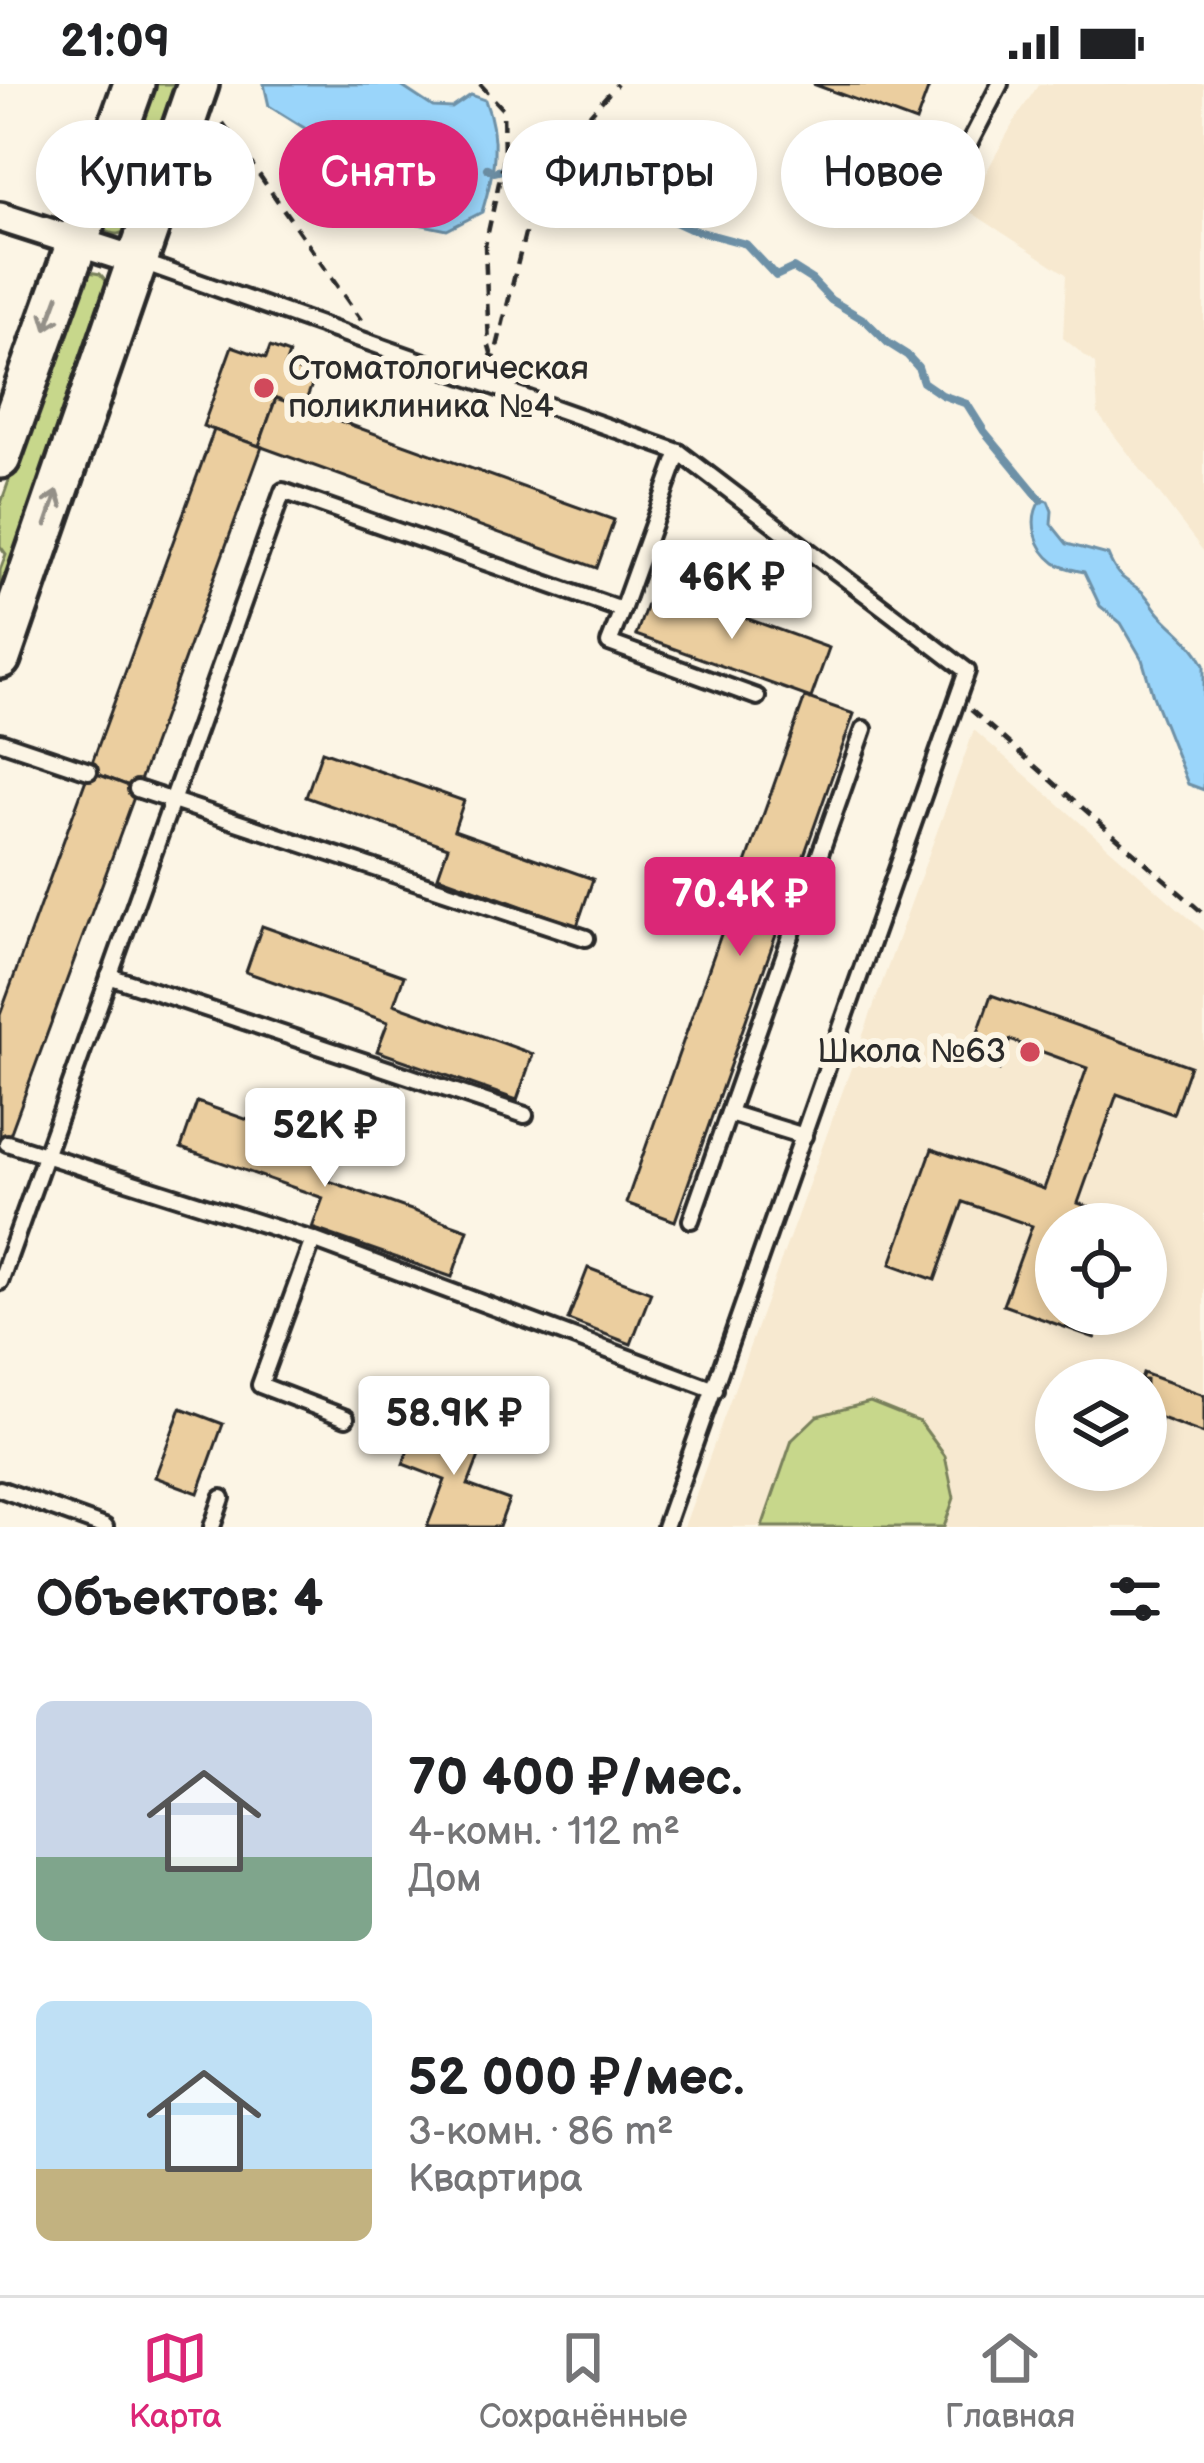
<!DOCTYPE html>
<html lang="ru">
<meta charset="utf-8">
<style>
body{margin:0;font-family:"Balsamiq Sans",sans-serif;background:#f6f6f6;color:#202124;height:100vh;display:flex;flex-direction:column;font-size:45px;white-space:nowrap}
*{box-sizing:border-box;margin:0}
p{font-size:39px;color:#757577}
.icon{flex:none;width:66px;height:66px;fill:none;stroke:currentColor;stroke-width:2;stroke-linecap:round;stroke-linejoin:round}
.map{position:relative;height:1443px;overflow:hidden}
.details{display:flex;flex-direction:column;background:#fff;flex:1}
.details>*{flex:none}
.hud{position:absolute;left:36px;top:36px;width:1134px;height:108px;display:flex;gap:24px}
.controls{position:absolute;left:1035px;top:1119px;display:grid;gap:24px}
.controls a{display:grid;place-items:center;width:132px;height:132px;border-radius:50%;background:#fff;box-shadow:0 6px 18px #0003;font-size:60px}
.price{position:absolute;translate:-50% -102px;padding:0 27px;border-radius:12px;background:#fff;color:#222;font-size:39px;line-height:78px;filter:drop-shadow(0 3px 6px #0008)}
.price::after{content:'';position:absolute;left:50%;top:72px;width:36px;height:27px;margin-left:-18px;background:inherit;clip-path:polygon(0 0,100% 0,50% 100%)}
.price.selected{background:#db2777;color:#fff}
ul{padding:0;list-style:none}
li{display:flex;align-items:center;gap:36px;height:300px;padding:0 36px}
li span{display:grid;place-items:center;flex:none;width:336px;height:240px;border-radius:18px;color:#555}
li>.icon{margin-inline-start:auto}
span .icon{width:144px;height:144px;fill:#fffc;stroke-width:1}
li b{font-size:51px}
h2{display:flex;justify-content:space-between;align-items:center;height:144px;padding:0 36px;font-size:51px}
.pill{padding:0 42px;border-radius:54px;background:#fff;box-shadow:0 6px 18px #0003;font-size:42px;line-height:108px}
.pill.selected{background:#db2777;color:#fff}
.status{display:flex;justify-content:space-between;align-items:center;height:84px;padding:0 60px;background:#fff;direction:ltr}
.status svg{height:33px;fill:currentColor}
.menu{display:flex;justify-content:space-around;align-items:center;height:168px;border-top:3px solid #e0e0e0;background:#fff;font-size:33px;color:#757577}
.menu a{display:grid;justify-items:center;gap:6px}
.menu .selected{color:#db2777}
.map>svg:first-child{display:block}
</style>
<div class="status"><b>21:09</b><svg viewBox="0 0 49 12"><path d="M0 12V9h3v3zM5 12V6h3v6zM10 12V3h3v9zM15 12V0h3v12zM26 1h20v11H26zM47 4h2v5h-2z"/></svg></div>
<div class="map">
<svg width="1204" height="1443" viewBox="0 0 1204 1443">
<rect width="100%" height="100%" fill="#fcf5e5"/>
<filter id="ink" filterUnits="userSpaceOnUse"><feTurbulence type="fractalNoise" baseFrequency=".00833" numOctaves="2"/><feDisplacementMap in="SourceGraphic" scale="24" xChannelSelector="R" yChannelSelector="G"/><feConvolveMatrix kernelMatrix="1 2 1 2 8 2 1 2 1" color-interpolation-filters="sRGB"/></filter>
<g filter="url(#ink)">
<g fill="#f7e9d0" fill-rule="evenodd">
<polygon points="1039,0 1204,0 1204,468 1098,330 1095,280 1063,254 1066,190 966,125 1016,34"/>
<path d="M974,646L1204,847V1443H684ZM1056,1140H1146V1230H1056ZM1056,1296H1146V1386H1056Z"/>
</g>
<g fill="#c7d78b" stroke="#79815b" stroke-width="3">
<path d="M149,0H182L131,143C122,150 116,153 105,146L103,134Z"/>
<polygon points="89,188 100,190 111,202 0,523 0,486 6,470 0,462 0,422 81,193"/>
<polygon points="870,1318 920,1338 945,1372 954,1414 944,1443 762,1443 792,1356 817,1332"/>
</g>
<g fill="#9ad5fa" stroke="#6e91a7" stroke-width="3">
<path d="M264,0H398L433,23L452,24L471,11L485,16C501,57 494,88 482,128L447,146L409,138L373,123L314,50L269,22Z"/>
<path d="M1041,416L1048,417L1052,427L1051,440L1067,460L1108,471C1117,493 1122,493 1140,506C1148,512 1152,521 1159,529C1177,549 1191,555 1204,581V706L1188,700L1153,612L1142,575L1121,539L1100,522L1084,488C1075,486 1062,484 1055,479C1036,465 1027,436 1041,416Z"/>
</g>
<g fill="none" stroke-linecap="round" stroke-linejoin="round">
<polyline stroke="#6e91a7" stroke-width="8" points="487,84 494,88 502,86 522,90 537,98 563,96 581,91 642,119 660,131 690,145 746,160 776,192 793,184 812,196 831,216 866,237 888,259 907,271 918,283 923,298 942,311 967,320 984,347 1041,416"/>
</g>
<g fill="#ebce9f" stroke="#2b2b2b" stroke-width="3">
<polygon points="813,0 930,0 916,38"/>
<polygon points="232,262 266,274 270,263 289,270 285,282 315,293 303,324 276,314 259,362 203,342"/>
<polygon points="276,314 614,436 597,484 259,362"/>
<polygon points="214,346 262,363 137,705 89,687"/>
<polygon points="654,501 829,564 811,614 636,551"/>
<polygon points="805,613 854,630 675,1137 626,1119"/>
<polygon points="322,667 464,717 454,746 593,795 577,842 438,792 448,763 306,713"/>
<polygon points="89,687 137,705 7,1059 0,1056 0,931"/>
<polygon points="262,842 404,892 394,920 533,970 517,1016 377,967 388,938 246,888"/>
<polygon points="991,911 1190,982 1173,1030 1117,1010 1078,1119 1136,1140 1056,1140 1056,1230 1104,1230 1095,1254 1003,1221 1032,1142 963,1118 935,1196 891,1180 932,1065 1044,1105 1087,984 1010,956 999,986 969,975"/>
<polygon points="197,1018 339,1068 329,1097 468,1146 452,1193 312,1144 323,1114 181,1064"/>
<polygon points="588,1184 651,1208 631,1260 568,1236"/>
<polygon points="1143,1289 1204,1311 1204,1350 1161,1334 1150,1364 1146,1363 1146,1296 1141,1296"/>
<polygon points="181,1324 223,1340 198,1409 155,1393"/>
<polygon points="419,1335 484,1359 468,1401 509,1416 499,1443 427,1443 445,1396 403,1380"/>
</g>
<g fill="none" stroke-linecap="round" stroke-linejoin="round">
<defs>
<g id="lane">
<polyline points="954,89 1000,0"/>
<polyline points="142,178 679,368 967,587 665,1443"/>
<polyline points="622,526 609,559 757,613"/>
<polyline points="0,657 89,687"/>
<polyline points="137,705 586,854"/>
<polyline points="109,892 525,1031"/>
<polyline points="729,1029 804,1052"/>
<polyline points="7,1059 313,1156 715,1306"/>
<polyline points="691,1136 864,645"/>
<polyline points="313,1156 260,1301 346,1334"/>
<polyline points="0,1198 283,407 622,526 679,368"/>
<polyline points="0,1405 105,1443"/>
<polyline points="212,1443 222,1414"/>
</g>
<polyline id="street" points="0,133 137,177"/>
<g id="secondary">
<polyline points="0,374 134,0"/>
<polyline points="0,574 198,0"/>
</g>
</defs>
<use href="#lane" stroke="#2b2b2b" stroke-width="22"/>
<use href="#street" stroke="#2b2b2b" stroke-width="36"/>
<use href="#secondary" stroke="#2b2b2b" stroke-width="48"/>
<g stroke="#2b2b2b" stroke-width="4.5" stroke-dasharray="12 9" stroke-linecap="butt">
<polyline points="480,0 503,25 504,76 485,162 489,262 493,276"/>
<polyline points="223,39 361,236"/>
<polyline points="492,283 541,85 617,0"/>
<polyline points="971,626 1204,830"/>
</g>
<use href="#lane" stroke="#fcf5e5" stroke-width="14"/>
<use href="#street" stroke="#fcf5e5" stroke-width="27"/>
<use href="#secondary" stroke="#fcf5e5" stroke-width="39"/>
</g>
<defs><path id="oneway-shaft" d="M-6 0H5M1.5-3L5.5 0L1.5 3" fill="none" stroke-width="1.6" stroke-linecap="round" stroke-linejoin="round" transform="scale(3)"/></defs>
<g stroke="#949088">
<use href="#oneway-shaft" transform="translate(52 229) rotate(110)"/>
<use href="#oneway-shaft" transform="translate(52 424) rotate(-71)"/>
</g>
</g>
<g fill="#d1495b" stroke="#fcf5e5" stroke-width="4.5">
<circle cx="264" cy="304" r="12"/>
<circle cx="1030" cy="968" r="12"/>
</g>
<g text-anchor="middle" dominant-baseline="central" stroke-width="12" stroke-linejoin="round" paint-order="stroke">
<g font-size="33" fill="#2b2b2b" stroke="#fcf5e5" text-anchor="start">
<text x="288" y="285">Стоматологическая<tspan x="288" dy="38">поликлиника №4</tspan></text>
<text x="1006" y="968" text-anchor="end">Школа №63</text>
</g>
</g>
</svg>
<div class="controls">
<a><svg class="icon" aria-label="locate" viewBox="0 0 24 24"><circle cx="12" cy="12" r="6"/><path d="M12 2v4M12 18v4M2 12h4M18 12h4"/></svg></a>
<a><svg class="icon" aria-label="layers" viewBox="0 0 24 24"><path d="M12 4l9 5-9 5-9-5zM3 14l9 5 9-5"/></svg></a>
</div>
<b class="price" style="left:732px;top:558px">46K ₽</b>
<b class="price selected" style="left:740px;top:875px">70.4K ₽</b>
<b class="price" style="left:325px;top:1106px">52K ₽</b>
<b class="price" style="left:454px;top:1394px">58.9K ₽</b>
<div class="hud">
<a class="pill">Купить</a>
<a class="pill selected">Снять</a>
<a class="pill">Фильтры</a>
<a class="pill">Новое</a>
</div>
</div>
<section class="details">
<h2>Объектов: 4<svg class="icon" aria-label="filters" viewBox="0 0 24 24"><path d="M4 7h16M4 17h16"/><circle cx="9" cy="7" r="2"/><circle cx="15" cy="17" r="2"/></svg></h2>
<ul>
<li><span style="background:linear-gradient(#c9d6e8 65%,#7fa58c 0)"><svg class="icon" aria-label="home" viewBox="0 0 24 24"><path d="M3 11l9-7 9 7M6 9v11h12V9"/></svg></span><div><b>70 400 ₽/мес.</b><p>4-комн. · 112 m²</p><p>Дом</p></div></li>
<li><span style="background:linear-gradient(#bfe0f5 70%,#c2b280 0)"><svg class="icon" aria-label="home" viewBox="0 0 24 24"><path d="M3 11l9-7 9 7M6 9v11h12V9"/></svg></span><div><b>52 000 ₽/мес.</b><p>3-комн. · 86 m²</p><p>Квартира</p></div></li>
</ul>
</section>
<nav class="menu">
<a class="selected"><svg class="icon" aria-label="map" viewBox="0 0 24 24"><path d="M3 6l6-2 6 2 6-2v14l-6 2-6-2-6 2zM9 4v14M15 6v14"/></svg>Карта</a>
<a><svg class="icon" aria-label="saved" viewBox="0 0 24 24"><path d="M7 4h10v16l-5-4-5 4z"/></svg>Сохранённые</a>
<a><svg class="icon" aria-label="home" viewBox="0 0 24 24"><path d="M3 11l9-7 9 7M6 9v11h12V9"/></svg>Главная</a>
</nav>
